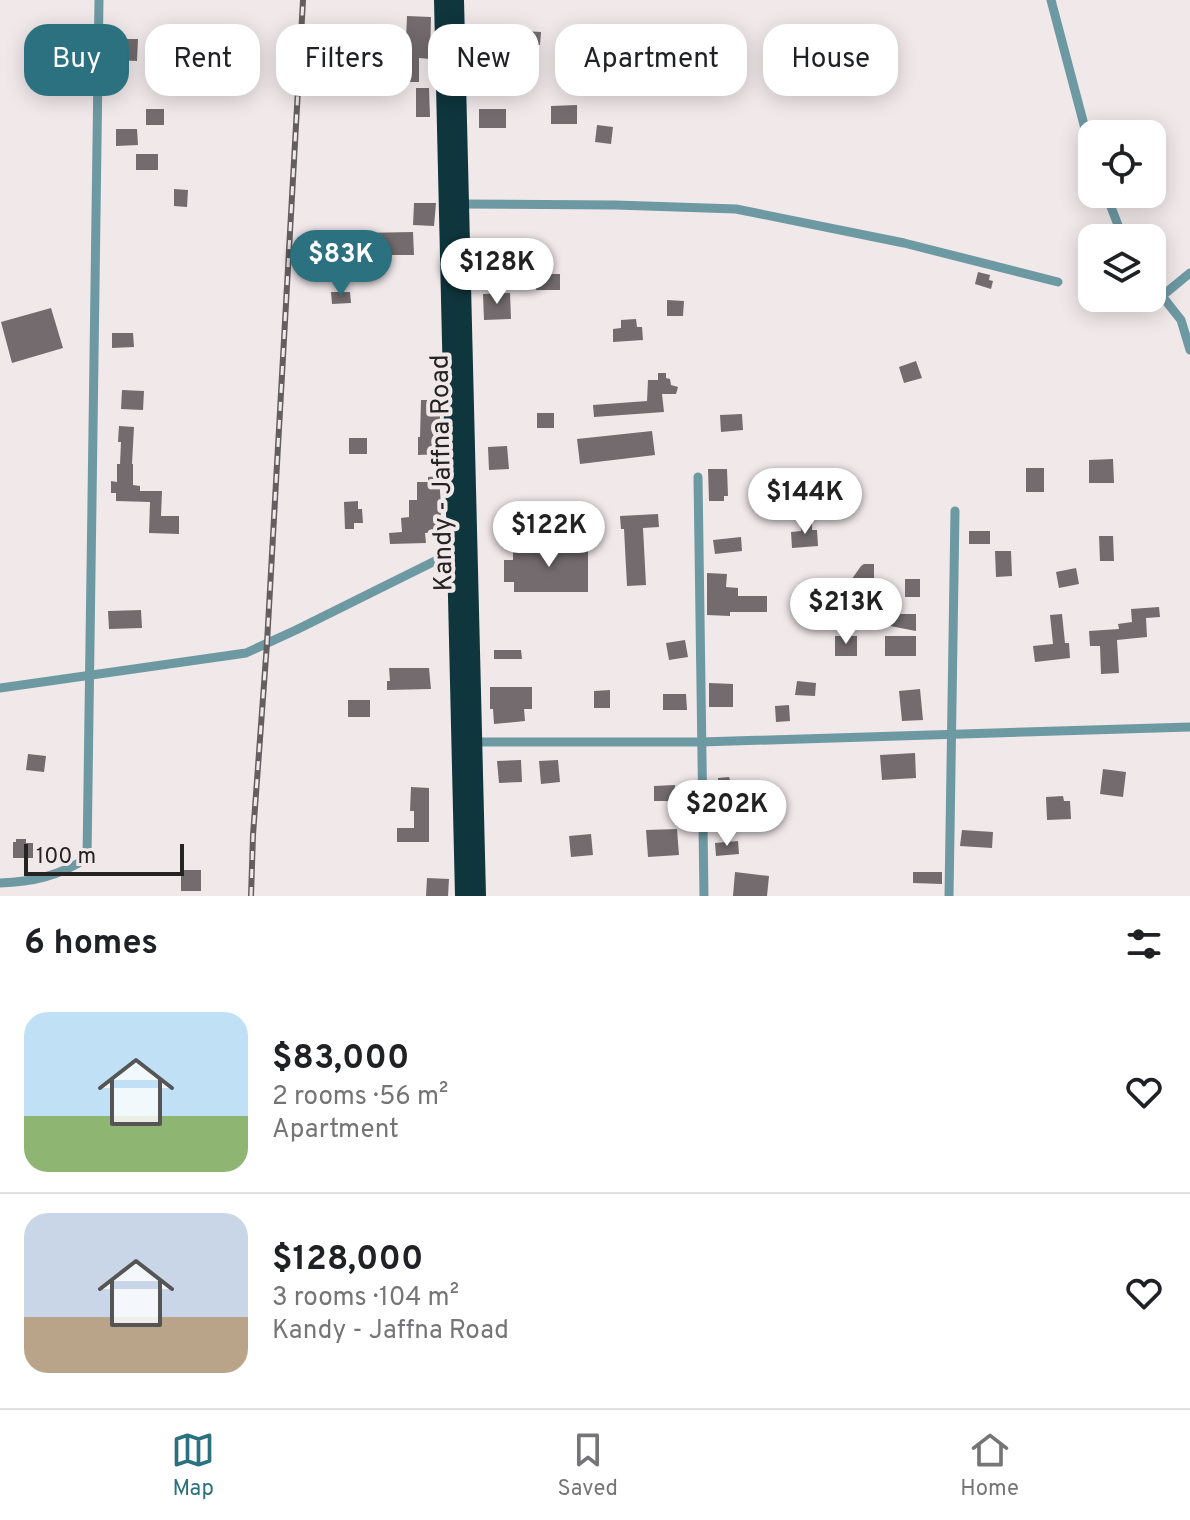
<!DOCTYPE html>
<meta charset="utf-8">
<style>
body{margin:0;font-family:Overpass,sans-serif;background:#f2f2f2;color:#202124;height:100vh;display:flex;flex-direction:column;font-size:30px;white-space:nowrap}
*{box-sizing:border-box;margin:0}
p{font-size:26px;color:#757577}
.icon{flex:none;width:44px;height:44px;fill:none;stroke:currentColor;stroke-width:2;stroke-linecap:round;stroke-linejoin:round}
.map{position:relative;height:896px;overflow:hidden}
.sheet{display:flex;flex-direction:column;background:#fff;flex:1}
.sheet>*{flex:none}
.top-card{position:absolute;left:24px;top:24px;width:1142px;height:72px;display:flex;gap:16px}
.fabs{position:absolute;left:1078px;top:120px;display:grid;gap:16px}
.fabs a{display:grid;place-items:center;width:88px;height:88px;border-radius:16px;background:#fff;box-shadow:0 4px 20px #0003;font-size:40px}
.scale{position:absolute;left:24px;bottom:20px;width:160px;box-sizing:border-box;padding-left:8px;border:4px solid #262323;border-top:0;font-size:22px;line-height:28px;white-space:nowrap;color:#262323;-webkit-text-stroke:6px #f1e8ea;paint-order:stroke}
.price{position:absolute;translate:-50% -68px;padding:0 18px;border-radius:28px;background:#fff;color:#222;font-size:26px;line-height:52px;filter:drop-shadow(0 2px 4px #0008)}
.price::after{content:'';position:absolute;left:50%;top:48px;width:24px;height:18px;margin-left:-12px;background:inherit;clip-path:polygon(0 0,100% 0,50% 100%)}
.price.active{background:#2b717f;color:#fff}
ul{padding:0;list-style:none}
li{display:flex;align-items:center;gap:24px;height:200px;padding:0 24px}
li+li{border-top:2px solid #e0e0e0}
li span{display:grid;place-items:center;flex:none;width:224px;height:160px;border-radius:24px;color:#555}
li>.icon{margin-inline-start:auto}
span .icon{width:96px;height:96px;fill:#fffc;stroke-width:1}
li b{font-size:34px}
h2{display:flex;justify-content:space-between;align-items:center;height:96px;padding:0 24px;font-size:34px}
.pill{padding:0 28px;border-radius:24px;background:#fff;box-shadow:0 4px 20px #0003;font-size:28px;line-height:72px}
.pill.active{background:#2b717f;color:#fff}
.tabs{display:flex;justify-content:space-around;align-items:center;height:112px;border-top:2px solid #e0e0e0;background:#fff;font-size:22px;color:#757577}
.tabs a{display:grid;justify-items:center;gap:4px}
.tabs .active{color:#2b717f}
.map>svg:first-child{display:block}
</style>
<div class="map">
<svg width="1190" height="896" viewBox="0 0 1190 896">
<rect width="100%" height="100%" fill="#f1e8ea"/>
<g fill="#736b6d">
<polygon points="407,16 431,17 430,59 419,58 419,82 377,82 377,63 405,64"/>
<polygon points="524,31 541,32 540,45 524,45"/>
<polygon points="113,39 138,39 137,61 113,60"/>
<polygon points="341,61 356,62 355,75 339,74"/>
<polygon points="416,88 429,88 430,117 416,117"/>
<polygon points="577,105 577,124 551,124 551,106"/>
<rect x="146" y="109" width="18" height="16"/>
<rect x="479" y="109" width="27" height="19"/>
<polygon points="597,125 613,127 611,144 595,142"/>
<polygon points="116,129 137,129 138,145 116,146"/>
<rect x="136" y="154" width="22" height="16"/>
<polygon points="174,189 188,190 187,207 174,206"/>
<polygon points="414,203 436,203 434,226 413,225"/>
<polygon points="413,232 414,255 358,255 361,233"/>
<polygon points="978,272 990,275 989,280 993,281 991,289 975,284"/>
<rect x="536" y="274" width="24" height="16"/>
<polygon points="331,292 350,292 351,303 332,304"/>
<polygon points="510,293 511,319 484,320 483,294"/>
<polygon points="667,300 684,301 683,316 667,316"/>
<polygon points="51,308 63,348 12,363 1,322"/>
<polygon points="636,319 637,327 642,327 643,340 613,342 613,329 621,328 621,320"/>
<polygon points="112,333 133,333 134,347 112,348"/>
<polygon points="916,361 922,378 904,383 899,367"/>
<polygon points="658,373 666,373 666,378 670,379 671,385 678,387 676,394 662,394 664,412 594,417 593,405 647,401 648,380 658,380"/>
<polygon points="122,390 144,391 143,410 121,409"/>
<polygon points="421,400 440,400 440,430 438,430 439,454 418,455 418,437 420,437"/>
<rect x="537" y="413" width="17" height="15"/>
<polygon points="742,414 743,430 721,432 720,415"/>
<polygon points="119,426 134,427 132,464 133,464 133,485 140,486 140,491 162,491 161,516 179,516 179,534 149,533 150,502 116,501 116,493 111,493 111,481 117,482 117,464 120,464 121,442 118,442"/>
<polygon points="652,431 655,455 580,464 577,439"/>
<rect x="349" y="438" width="18" height="16"/>
<polygon points="507,446 509,469 489,470 488,447"/>
<polygon points="1113,459 1114,483 1089,483 1089,460"/>
<rect x="1026" y="468" width="18" height="24"/>
<polygon points="708,469 727,469 728,496 724,496 724,501 709,501"/>
<polygon points="439,476 441,506 440,533 425,533 426,543 390,544 389,533 402,532 401,518 409,517 409,500 417,500 417,482 428,482 428,477"/>
<polygon points="358,501 358,509 362,509 363,523 354,523 354,529 345,529 344,502"/>
<polygon points="658,514 659,527 643,528 646,585 627,586 624,529 621,529 620,516"/>
<polygon points="812,519 812,530 817,530 818,546 792,548 791,532 801,531 800,520"/>
<rect x="969" y="531" width="21" height="13"/>
<polygon points="1099,536 1113,536 1114,561 1100,561"/>
<polygon points="741,537 742,551 715,554 713,540"/>
<polygon points="558,541 582,541 582,548 588,548 588,592 514,592 514,582 504,582 504,560 513,560 513,550 519,550 519,546 528,546 528,549 558,549"/>
<polygon points="995,551 1011,551 1012,576 996,577"/>
<polygon points="864,564 874,564 874,579 870,584 873,588 873,596 864,595 863,590 851,595 842,593 861,566"/>
<polygon points="1076,568 1079,584 1059,588 1056,572"/>
<polygon points="707,573 727,574 726,587 738,588 738,596 767,596 767,612 730,612 730,616 707,615"/>
<rect x="905" y="579" width="15" height="18"/>
<polygon points="1159,607 1160,617 1146,618 1147,637 1117,640 1119,673 1101,674 1100,646 1090,646 1089,631 1119,629 1118,624 1132,622 1131,609"/>
<polygon points="141,610 142,628 109,629 108,611"/>
<polygon points="885,614 916,614 916,631 885,625"/>
<polygon points="1062,614 1065,643 1069,643 1070,658 1035,662 1033,646 1053,644 1050,615"/>
<rect x="835" y="636" width="22" height="20"/>
<rect x="885" y="636" width="31" height="20"/>
<polygon points="685,640 688,657 669,660 666,643"/>
<polygon points="494,650 521,650 522,659 494,659"/>
<polygon points="389,668 429,668 431,689 387,690 387,681 390,681"/>
<polygon points="797,681 816,683 815,696 795,695"/>
<polygon points="709,683 733,684 733,707 709,707"/>
<polygon points="490,687 532,687 532,709 524,709 525,721 494,724 493,709 490,709"/>
<polygon points="920,689 923,720 902,721 899,691"/>
<polygon points="610,690 610,708 594,708 594,691"/>
<polygon points="663,694 686,694 687,710 663,710"/>
<rect x="348" y="700" width="22" height="17"/>
<polygon points="789,705 790,721 776,722 775,706"/>
<polygon points="915,753 916,778 882,780 880,755"/>
<polygon points="28,754 46,756 44,772 26,770"/>
<polygon points="521,760 522,782 499,783 497,761"/>
<polygon points="558,760 560,782 541,784 539,761"/>
<polygon points="1103,769 1126,772 1123,797 1100,794"/>
<polygon points="729,777 731,783 739,782 741,795 729,797 726,795 719,796 718,778"/>
<polygon points="675,785 675,788 679,788 682,797 674,797 675,801 654,801 654,786"/>
<polygon points="411,787 429,788 429,842 397,842 397,828 414,828 414,811 410,811"/>
<polygon points="1063,796 1064,801 1070,801 1071,819 1047,820 1046,797"/>
<polygon points="677,829 679,855 648,857 646,830"/>
<polygon points="962,830 993,832 992,848 960,846"/>
<polygon points="591,834 593,855 571,857 569,836"/>
<polygon points="16,839 26,839 26,843 33,843 33,858 13,858 13,842 16,842"/>
<polygon points="738,841 739,854 716,856 715,843"/>
<rect x="181" y="870" width="20" height="21"/>
<polygon points="735,872 769,876 767,896 733,896"/>
<polygon points="913,872 942,872 942,884 913,883"/>
<polygon points="427,878 449,879 448,896 426,896"/>
</g>
<g fill="none" stroke-linecap="round" stroke-linejoin="round">
<g stroke="#6d99a3" stroke-width="9">
<polyline points="1051,0 1092,155"/>
<polyline points="1106,194 1123,238"/>
<polyline points="460,204 616,205 736,209 904,243 1058,282"/>
<polyline points="1190,273 1162,296 1181,320 1190,350"/>
<polyline points="1152,284 1162,296"/>
<polyline points="698,477 704,896"/>
<polyline points="0,688 246,653 296,630 435,561 457,560"/>
<polyline points="470,742 701,742 1190,727"/>
<path d="M0,883C32,882 59,876 87,858L99,0"/>
<polyline points="949,896 955,511"/>
</g>
<g stroke="#0f353d" stroke-width="16">
<polyline points="442,0 463,896"/>
<polyline points="456,0 478,896"/>
</g>
<defs>
<polyline id="rail" points="251,896 253,835 267,643 303,0"/>
</defs>
<use href="#rail" stroke="#635e5f" stroke-width="6"/>
<use href="#rail" stroke="#f1e8ea" stroke-width="3" stroke-dasharray="9" stroke-linecap="butt"/>
</g>
<g text-anchor="middle" dominant-baseline="central" stroke-width="8" stroke-linejoin="round" paint-order="stroke">
<g font-size="26" fill="#262323" stroke="#f1e8ea">
<text transform="translate(443 473) rotate(-91)">Kandy - Jaffna Road</text>
</g>
</g>
</svg>
<div class="fabs">
<a><svg class="icon" aria-label="locate" viewBox="0 0 24 24"><circle cx="12" cy="12" r="6"/><path d="M12 2v4M12 18v4M2 12h4M18 12h4"/></svg></a>
<a><svg class="icon" aria-label="layers" viewBox="0 0 24 24"><path d="M12 4l9 5-9 5-9-5zM3 14l9 5 9-5"/></svg></a>
</div>
<div class="scale">100 m</div>
<b class="price active" style="left:341px;top:298px">$83K</b>
<b class="price" style="left:497px;top:306px">$128K</b>
<b class="price" style="left:805px;top:536px">$144K</b>
<b class="price" style="left:549px;top:569px">$122K</b>
<b class="price" style="left:846px;top:646px">$213K</b>
<b class="price" style="left:727px;top:848px">$202K</b>
<div class="top-card">
<a class="pill active">Buy</a>
<a class="pill">Rent</a>
<a class="pill">Filters</a>
<a class="pill">New</a>
<a class="pill">Apartment</a>
<a class="pill">House</a>
</div>
</div>
<section class="sheet">
<h2>6 homes<svg class="icon" aria-label="filters" viewBox="0 0 24 24"><path d="M4 7h16M4 17h16"/><circle cx="9" cy="7" r="2"/><circle cx="15" cy="17" r="2"/></svg></h2>
<ul>
<li><span style="background:linear-gradient(#bfe0f5 65%,#8fb573 0)"><svg class="icon" aria-label="home" viewBox="0 0 24 24"><path d="M3 11l9-7 9 7M6 9v11h12V9"/></svg></span><div><b>$83,000</b><p>2 rooms · 56 m²</p><p>Apartment</p></div><svg class="icon" aria-label="heart" viewBox="0 0 24 24"><path d="M12 20l-8-8c-3-5 5-10 8-4 3-6 11-1 8 4z"/></svg></li>
<li><span style="background:linear-gradient(#c9d6e8 65%,#b9a48a 0)"><svg class="icon" aria-label="home" viewBox="0 0 24 24"><path d="M3 11l9-7 9 7M6 9v11h12V9"/></svg></span><div><b>$128,000</b><p>3 rooms · 104 m²</p><p>Kandy - Jaffna Road</p></div><svg class="icon" aria-label="heart" viewBox="0 0 24 24"><path d="M12 20l-8-8c-3-5 5-10 8-4 3-6 11-1 8 4z"/></svg></li>
</ul>
</section>
<nav class="tabs">
<a class="active"><svg class="icon" aria-label="map" viewBox="0 0 24 24"><path d="M3 6l6-2 6 2 6-2v14l-6 2-6-2-6 2zM9 4v14M15 6v14"/></svg>Map</a>
<a><svg class="icon" aria-label="saved" viewBox="0 0 24 24"><path d="M7 4h10v16l-5-4-5 4z"/></svg>Saved</a>
<a><svg class="icon" aria-label="home" viewBox="0 0 24 24"><path d="M3 11l9-7 9 7M6 9v11h12V9"/></svg>Home</a>
</nav>
